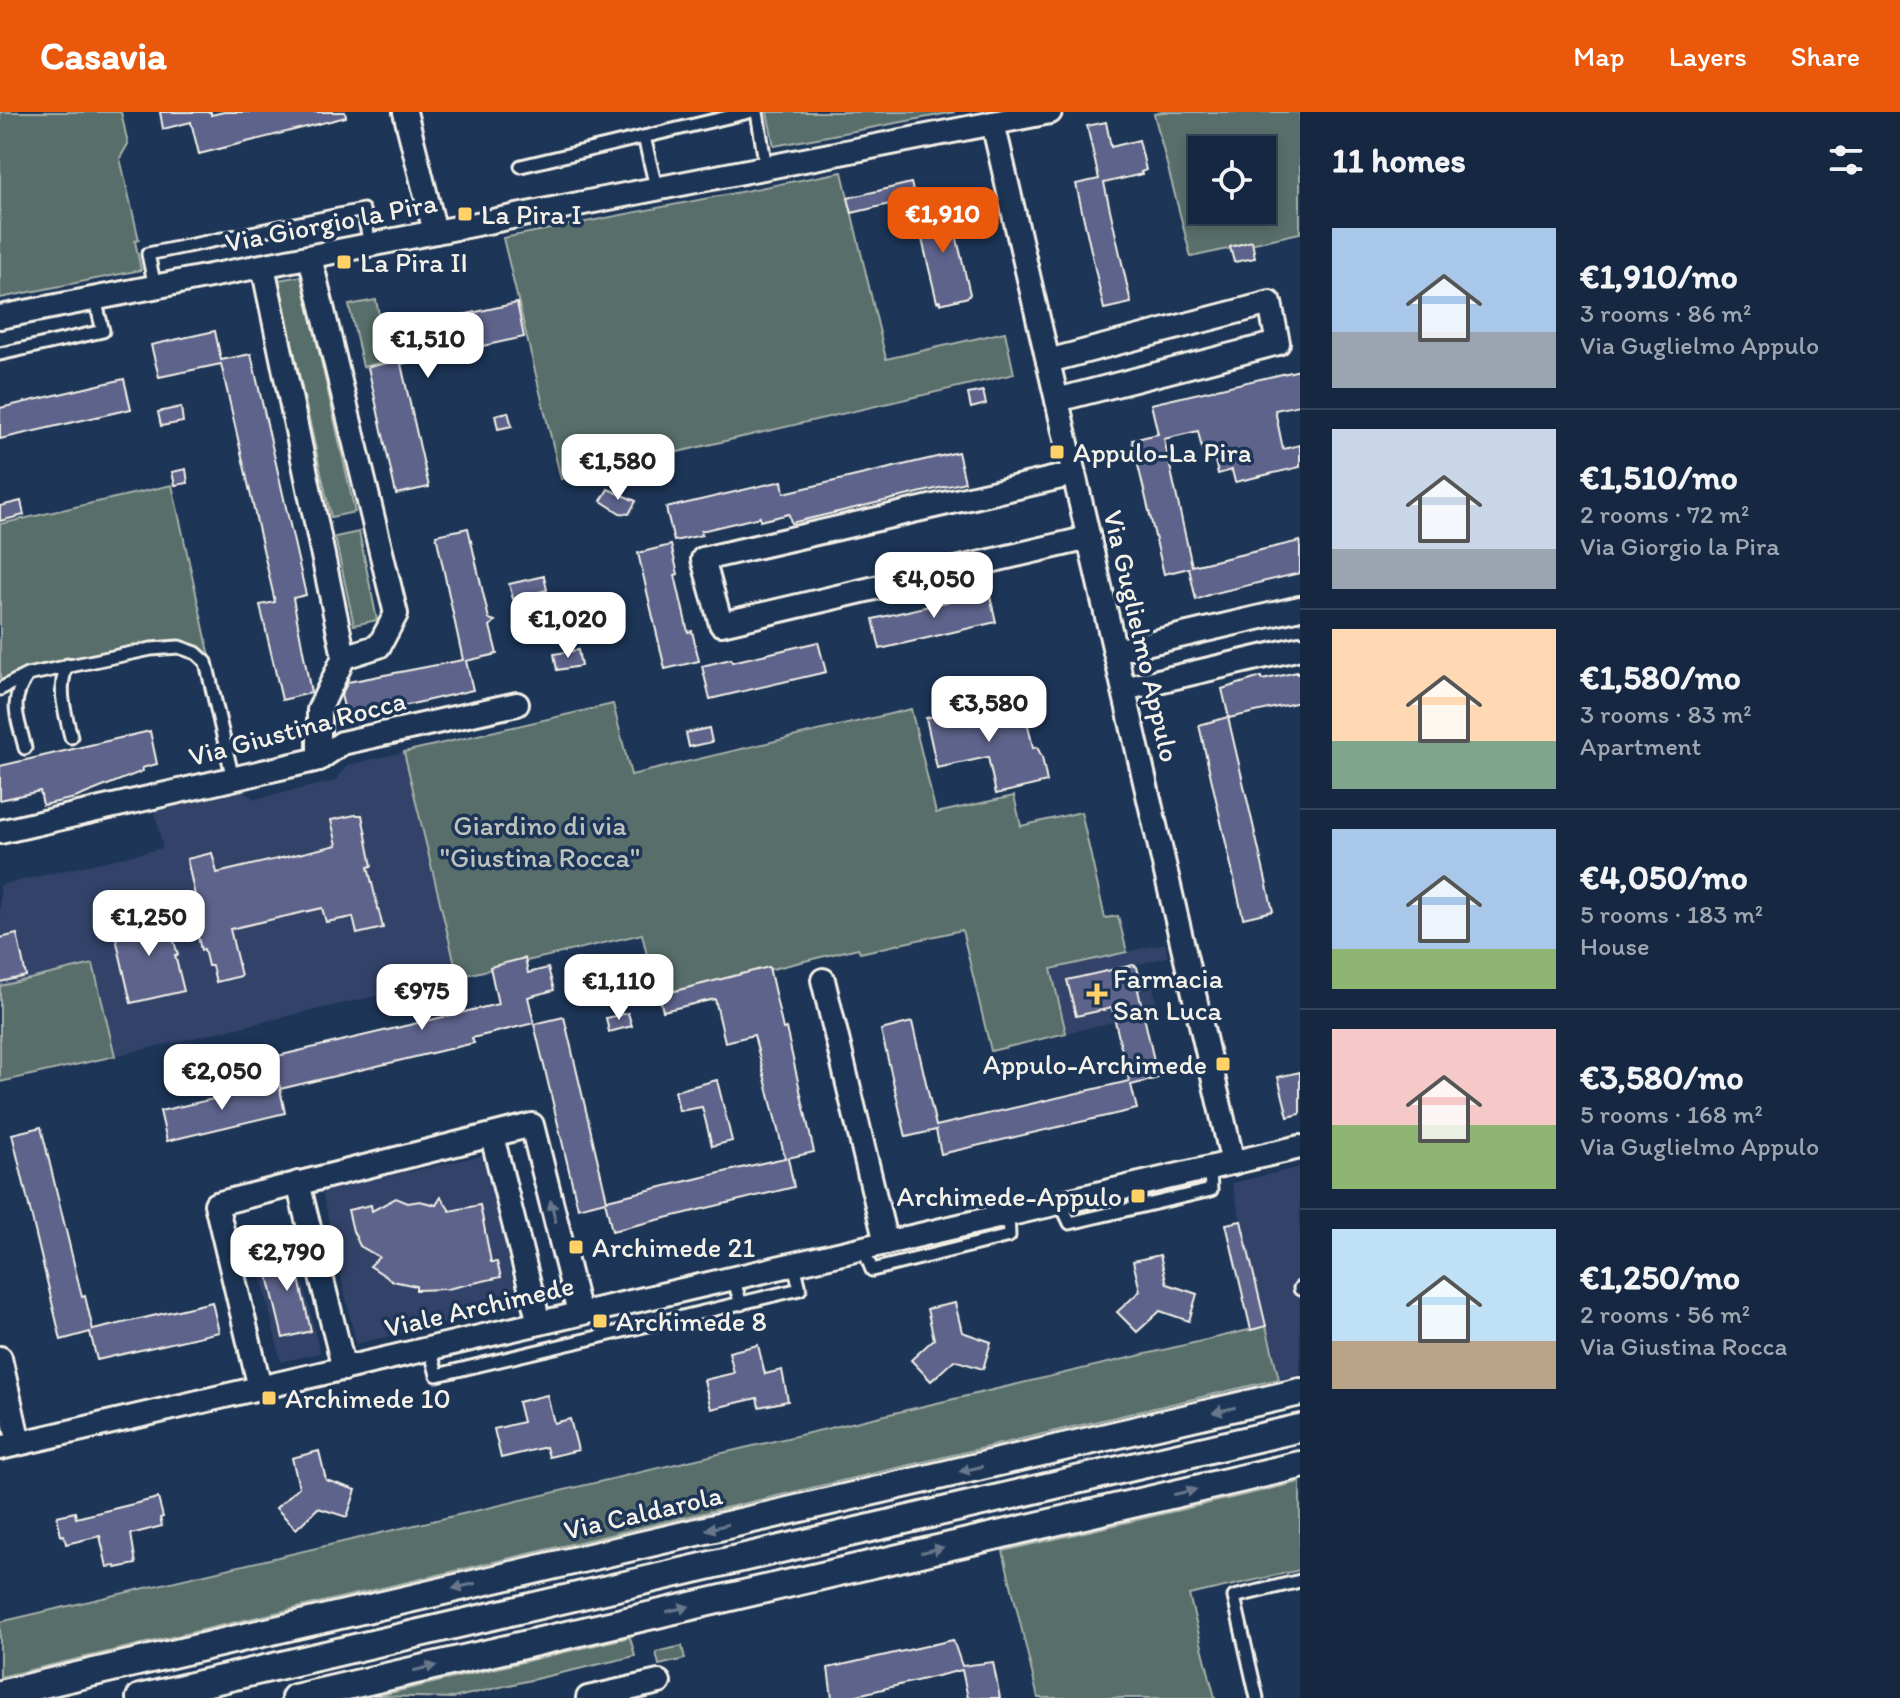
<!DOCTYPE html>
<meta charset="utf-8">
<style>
body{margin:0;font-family:Itim,sans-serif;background:#23344c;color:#f1f3f6;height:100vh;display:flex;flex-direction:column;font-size:30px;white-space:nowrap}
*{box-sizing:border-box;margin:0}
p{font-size:26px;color:#9ea6b1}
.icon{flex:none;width:44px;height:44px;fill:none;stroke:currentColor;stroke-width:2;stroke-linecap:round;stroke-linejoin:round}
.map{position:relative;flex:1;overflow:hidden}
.details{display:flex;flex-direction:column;background:#162841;width:600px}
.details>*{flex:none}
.tools{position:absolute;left:1188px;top:24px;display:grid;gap:16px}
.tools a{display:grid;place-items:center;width:88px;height:88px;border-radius:0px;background:#162841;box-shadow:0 4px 12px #0003,0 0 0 2px #35445a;font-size:40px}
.price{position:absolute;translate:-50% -68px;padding:0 18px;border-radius:16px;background:#fff;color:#222;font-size:26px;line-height:52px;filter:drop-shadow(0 2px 4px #0008)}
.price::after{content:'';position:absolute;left:50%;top:48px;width:24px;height:18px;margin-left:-12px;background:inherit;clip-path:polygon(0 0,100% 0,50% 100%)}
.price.active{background:#ea580c;color:#fff}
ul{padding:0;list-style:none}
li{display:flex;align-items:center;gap:24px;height:200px;padding:0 32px}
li+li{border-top:2px solid #35445a}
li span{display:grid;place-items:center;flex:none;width:224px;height:160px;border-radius:0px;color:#555}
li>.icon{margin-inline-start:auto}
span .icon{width:96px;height:96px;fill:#fffc;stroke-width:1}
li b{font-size:34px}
h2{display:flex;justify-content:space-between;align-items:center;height:96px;padding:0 32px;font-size:34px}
header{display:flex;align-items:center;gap:48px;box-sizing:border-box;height:112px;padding:0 40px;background:#ea580c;color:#fff}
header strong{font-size:38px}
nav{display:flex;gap:44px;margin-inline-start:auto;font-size:28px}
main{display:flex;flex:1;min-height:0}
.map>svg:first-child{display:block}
</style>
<header>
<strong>Casavia</strong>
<nav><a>Map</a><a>Layers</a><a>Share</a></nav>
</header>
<main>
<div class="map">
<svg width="1300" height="1586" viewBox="0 0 1300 1586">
<rect width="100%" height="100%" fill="#1d3557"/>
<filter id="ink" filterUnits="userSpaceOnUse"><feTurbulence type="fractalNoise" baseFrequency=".0125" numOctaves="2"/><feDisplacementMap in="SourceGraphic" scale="16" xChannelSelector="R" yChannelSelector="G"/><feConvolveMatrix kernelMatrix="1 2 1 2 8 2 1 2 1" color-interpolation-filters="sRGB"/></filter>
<g filter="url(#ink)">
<g fill="#304367">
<polygon points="404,640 458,865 115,944 93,852 0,874 0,773 163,736 154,697 239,677 255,687 335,669 347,653"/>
<polygon points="1165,831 1168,845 1134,853 1142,875 1140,878 1153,875 1159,900 1066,921 1050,858"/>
<polygon points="484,1043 519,1195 356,1232 322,1079"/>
<polygon points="1300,1055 1300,1263 1279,1267 1232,1071"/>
<polygon points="293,1128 320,1241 281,1250 255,1137"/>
</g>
<g fill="#586e6a" stroke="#a6b0a9" stroke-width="2" fill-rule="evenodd">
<polygon points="0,0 121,0 128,32 120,46 139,128 135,129 141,158 0,186"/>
<polygon points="767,0 955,0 774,34"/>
<path d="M1162,0H1300V121L1191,145L1154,2ZM1202,38H1262V98H1202Z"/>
<polygon points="842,60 886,247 1005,220 1014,262 561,367 503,126"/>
<polygon points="302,164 355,400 331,405 278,168"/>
<polygon points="376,188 384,226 389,225 394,247 363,255 349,193"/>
<polygon points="172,373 211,549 208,549 206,544 150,533 48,552 24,560 0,572 0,412"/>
<polygon points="359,420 377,508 354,513 335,425"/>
<polygon points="613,592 631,663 911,597 936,701 1014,684 1021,714 1081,700 1105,806 1118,804 1127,840 1051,857 1066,921 991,939 962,818 860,841 858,836 657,885 642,822 458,865 404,640"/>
<polygon points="93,852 115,944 0,970 0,874"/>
<polygon points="1266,1214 1279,1267 0,1565 0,1510"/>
<polygon points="1300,1370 1300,1458 1189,1483 1215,1586 1038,1586 1003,1439"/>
<polygon points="630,1525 635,1544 453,1586 377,1584"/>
<polygon points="682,1534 685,1547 659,1553 656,1540"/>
</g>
<g fill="#5d648b" stroke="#f4f1e8" stroke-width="2">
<polygon points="160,0 211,0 211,3 224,0 345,0 346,5 199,42 191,10 163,17"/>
<polygon points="1106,10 1111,35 1139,28 1146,58 1141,60 1142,62 1104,71 1131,191 1104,197 1076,72 1099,67 1087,14"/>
<polygon points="911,71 915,86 852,101 848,86"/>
<polygon points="947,95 947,97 950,97 970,182 968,185 940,192 940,189 937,190 916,102"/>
<polygon points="1252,129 1255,146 1234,150 1230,135"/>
<polygon points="517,191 524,225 401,252 429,375 396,382 368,255 397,249 390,219"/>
<polygon points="215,219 221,248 251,242 306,483 293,486 311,581 282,588 260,493 275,490 221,252 159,265 151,233"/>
<polygon points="1300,258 1300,293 1275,298 1283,337 1300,333 1300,355 1235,370 1232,358 1218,362 1213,340 1203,342 1198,319 1164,327 1192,454 1300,429 1300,461 1211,482 1196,488 1189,456 1164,462 1132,328 1158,322 1151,292"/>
<polygon points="124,267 131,297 0,327 0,296"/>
<polygon points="983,279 986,292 971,296 968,282"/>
<polygon points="181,295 183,310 161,314 158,300"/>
<polygon points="508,300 512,314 498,317 495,303"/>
<polygon points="958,340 965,370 791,411 789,402 760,409 760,405 701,419 702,423 674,429 666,396 782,369 784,381"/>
<polygon points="186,357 188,371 175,373 172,360"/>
<polygon points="608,377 636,389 629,402 620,401 601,389"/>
<polygon points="21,389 24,403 0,409 0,394"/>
<polygon points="468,416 489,507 495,509 490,514 497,542 466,549 473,578 347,607 341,583 348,570 463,548 436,423"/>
<polygon points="671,433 678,462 675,463 688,520 692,519 699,549 665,557 638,441"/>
<polygon points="544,464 547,478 513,487 509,472"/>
<polygon points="989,480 996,510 880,537 873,507"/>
<polygon points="818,530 826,560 710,587 702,554 731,547 732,550"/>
<polygon points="578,538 581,554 557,558 554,542"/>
<polygon points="1297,560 1297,562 1300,562 1300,590 1229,606 1222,577 1261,565 1262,568"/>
<polygon points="993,589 996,602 1024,595 1033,636 1037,635 1042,645 1047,670 996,682 988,645 937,656 926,606"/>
<polygon points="1228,605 1273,799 1243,806 1199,613"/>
<polygon points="709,616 712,630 689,635 686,621"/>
<polygon points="150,619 157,652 142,656 143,659 75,686 43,693 40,679 0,688 0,654"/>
<polygon points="355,703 362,703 372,754 368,755 383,816 357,822 353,805 326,810 322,796 230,817 241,864 216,870 212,854 208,854 204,837 201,838 189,785 195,784 187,747 212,741 217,761 337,733 331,708"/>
<polygon points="166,801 178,843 175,843 184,879 131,891 113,813"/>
<polygon points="17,822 26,864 0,870 0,826"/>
<polygon points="525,846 528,861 548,856 554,878 528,885 534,911 472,926 474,931 280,977 273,945 498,892 490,855"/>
<polygon points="1133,853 1137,855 1142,875 1138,878 1158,966 1131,973 1137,997 941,1042 936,1018 906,1025 881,918 912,910 936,1014 1129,969 1112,896 1076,904 1067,868"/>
<polygon points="769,855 783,917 786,916 814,1040 788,1046 794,1075 612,1119 605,1089 578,1096 534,912 564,905 607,1088 762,1051 785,1046 754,923 725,930 715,887 663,899 659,883"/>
<polygon points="628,901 632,914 609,920 606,906"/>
<polygon points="1300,960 1300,1002 1288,1005 1278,965"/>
<polygon points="717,968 732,1029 712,1034 702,995 679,999 675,979"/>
<polygon points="279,972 285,1001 167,1029 160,999"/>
<polygon points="41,1015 82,1185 85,1184 93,1218 212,1190 219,1220 97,1248 90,1220 61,1228 12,1022"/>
<polygon points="441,1085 450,1099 480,1093 491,1150 497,1150 501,1165 447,1177 416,1178 416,1174 393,1169 370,1154 379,1145 360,1134 353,1119 348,1098 371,1093 372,1099 396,1086 408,1091 420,1089 436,1093"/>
<polygon points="1241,1109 1266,1214 1251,1218 1226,1112"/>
<polygon points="292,1137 311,1219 283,1226 263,1143"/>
<polygon points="1160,1143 1167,1172 1197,1182 1189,1209 1160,1199 1137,1220 1117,1200 1140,1179 1133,1149"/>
<polygon points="955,1191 962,1220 991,1230 983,1257 954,1248 931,1269 911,1248 934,1227 927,1197"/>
<polygon points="758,1233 765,1262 782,1258 788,1289 759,1295 757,1286 711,1297 704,1268 734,1261 729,1240"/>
<polygon points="547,1283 554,1311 570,1307 578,1338 549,1345 546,1335 501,1346 494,1317 523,1310 518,1290"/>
<polygon points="319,1339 326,1368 356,1378 347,1405 318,1396 296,1417 276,1396 299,1375 292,1346"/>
<polygon points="158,1386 163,1405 160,1406 162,1414 131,1422 136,1452 116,1456 116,1454 107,1455 100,1424 66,1432 64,1423 61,1424 57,1404 75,1400 76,1406"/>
<polygon points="953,1528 962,1554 993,1550 1000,1586 968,1586 962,1558 845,1586 832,1586 828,1556"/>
</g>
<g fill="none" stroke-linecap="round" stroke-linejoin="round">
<defs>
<g id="service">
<polyline points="757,0 766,56"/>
<polyline points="644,25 656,75"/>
<polyline points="521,54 749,0"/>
<polyline points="155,175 148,142 363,98 370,133"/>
<polyline points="0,242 103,219 95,187"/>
<path d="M67,553C57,578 65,599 71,625"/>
<polyline points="0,577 27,563 151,537 179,535 196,541 206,550 233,667"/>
<path d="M25,636C18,605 8,592 27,564"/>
<polyline points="1060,1090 1070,1111 1211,1078 1210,1055"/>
<polyline points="863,1136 872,1158 1009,1124 1008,1102"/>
<polyline points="733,1166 741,1192"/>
<polyline points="1300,1176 1300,1177"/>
<polyline points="430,1236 437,1263 800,1177 794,1152"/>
<polyline points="1257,1586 1234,1485 1300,1469"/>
</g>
<g id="minor">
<polyline points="405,0 435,120"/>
<polyline points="993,11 1233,1051"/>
<polyline points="310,145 396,502 379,534 344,545"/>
<polyline points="263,154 344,545 319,598 319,647"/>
<polyline points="0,205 1050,0"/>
<polyline points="1048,249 1270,191 1278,231 1057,288"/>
<polyline points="1074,362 703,447 721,512 1089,426"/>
<polyline points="1115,539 1300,496"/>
<polyline points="1124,577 1300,536"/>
<polyline points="0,720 319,647 342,631 517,592"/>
<polyline points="823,868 886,1131"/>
<polyline points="492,1024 539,1211"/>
<polyline points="298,1071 344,1257"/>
<polyline points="0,1246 19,1331"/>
<polyline points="260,1276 216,1092 532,1013 579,1201"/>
<polyline points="0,1336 1300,1035"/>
<polyline points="588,1586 659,1570"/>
</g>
<g id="tertiary">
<polyline points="0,1582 1300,1280"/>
<polyline points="140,1586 1300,1316"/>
<polyline points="295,1586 1300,1353"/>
</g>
</defs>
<use href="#service" stroke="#f4f1e8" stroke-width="17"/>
<use href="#minor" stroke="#f4f1e8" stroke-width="28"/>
<use href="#tertiary" stroke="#f4f1e8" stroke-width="32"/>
<use href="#service" stroke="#1d3557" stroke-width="11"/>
<use href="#minor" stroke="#1d3557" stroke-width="22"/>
<use href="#tertiary" stroke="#1d3557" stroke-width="26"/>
</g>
<defs><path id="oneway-solid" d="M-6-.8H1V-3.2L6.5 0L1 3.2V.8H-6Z" transform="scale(2)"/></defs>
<g fill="#68778a">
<use href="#oneway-solid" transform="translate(553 1099) rotate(-104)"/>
<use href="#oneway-solid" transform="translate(1224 1298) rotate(167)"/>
<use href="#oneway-solid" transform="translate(971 1357) rotate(167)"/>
<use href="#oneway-solid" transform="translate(1185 1380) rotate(-13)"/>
<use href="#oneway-solid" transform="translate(717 1415) rotate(167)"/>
<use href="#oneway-solid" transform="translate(932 1438) rotate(-13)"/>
<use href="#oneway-solid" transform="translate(464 1474) rotate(167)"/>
<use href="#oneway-solid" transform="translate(678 1497) rotate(-13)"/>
<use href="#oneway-solid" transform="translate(425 1556) rotate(-13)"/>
</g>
</g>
<g fill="#ffd166" stroke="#1d3557" stroke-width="3">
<rect x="457" y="94" width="16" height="16" rx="4"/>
<rect x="336" y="142" width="16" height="16" rx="4"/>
<rect x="1049" y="332" width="16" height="16" rx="4"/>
<path d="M1093 870h8v8h8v8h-8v8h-8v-8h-8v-8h8z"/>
<rect x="1215" y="944" width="16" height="16" rx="4"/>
<rect x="1130" y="1076" width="16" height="16" rx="4"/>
<rect x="568" y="1127" width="16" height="16" rx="4"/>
<rect x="592" y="1201" width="16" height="16" rx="4"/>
<rect x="261" y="1278" width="16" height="16" rx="4"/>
</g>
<g text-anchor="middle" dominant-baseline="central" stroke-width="7" stroke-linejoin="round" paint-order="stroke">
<g font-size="28" fill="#f4f1e8" stroke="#1d3557" text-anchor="start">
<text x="481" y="102">La Pira I</text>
<text x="360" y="150">La Pira II</text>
<text x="1073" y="340">Appulo-La Pira</text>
<text x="1113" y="866">Farmacia<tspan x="1113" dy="32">San Luca</tspan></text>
<text x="1207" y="952" text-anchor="end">Appulo-Archimede</text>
<text x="1122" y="1084" text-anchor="end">Archimede-Appulo</text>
<text x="592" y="1135">Archimede 21</text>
<text x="616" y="1209">Archimede 8</text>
<text x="285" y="1286">Archimede 10</text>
</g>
<g font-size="28" fill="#f4f1e8" stroke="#1d3557">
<text transform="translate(331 110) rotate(-11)">Via Giorgio la Pira</text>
<text transform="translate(1142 524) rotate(77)">Via Guglielmo Appulo</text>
<text transform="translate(297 616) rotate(-15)">Via Giustina Rocca</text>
<text transform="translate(479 1194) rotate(-13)">Viale Archimede</text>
<text transform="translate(643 1400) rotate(-13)">Via Caldarola</text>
</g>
<g font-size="28" fill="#bdc3bc" stroke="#1d3557">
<text x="540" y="713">Giardino di via<tspan x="540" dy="32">"Giustina Rocca"</tspan></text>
</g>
</g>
</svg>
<div class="tools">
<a><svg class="icon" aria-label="locate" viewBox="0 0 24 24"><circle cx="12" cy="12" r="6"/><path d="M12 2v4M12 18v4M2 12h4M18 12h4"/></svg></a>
</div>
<b class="price active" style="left:943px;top:143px">€1,910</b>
<b class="price" style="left:428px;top:268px">€1,510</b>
<b class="price" style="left:618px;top:390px">€1,580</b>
<b class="price" style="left:934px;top:508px">€4,050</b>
<b class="price" style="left:568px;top:548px">€1,020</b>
<b class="price" style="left:989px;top:632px">€3,580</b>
<b class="price" style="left:149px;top:846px">€1,250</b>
<b class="price" style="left:619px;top:910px">€1,110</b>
<b class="price" style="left:422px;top:920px">€975</b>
<b class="price" style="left:222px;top:1000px">€2,050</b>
<b class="price" style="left:287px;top:1181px">€2,790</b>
</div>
<section class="details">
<h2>11 homes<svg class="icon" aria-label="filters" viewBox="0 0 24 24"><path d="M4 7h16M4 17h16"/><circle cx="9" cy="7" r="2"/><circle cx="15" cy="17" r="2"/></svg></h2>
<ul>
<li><span style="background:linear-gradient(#a9c7e8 65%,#9aa5b1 0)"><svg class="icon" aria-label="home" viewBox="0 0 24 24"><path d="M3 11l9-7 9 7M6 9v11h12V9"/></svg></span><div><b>€1,910/mo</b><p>3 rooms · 86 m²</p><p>Via Guglielmo Appulo</p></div></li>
<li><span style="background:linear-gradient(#c9d6e8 75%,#9aa5b1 0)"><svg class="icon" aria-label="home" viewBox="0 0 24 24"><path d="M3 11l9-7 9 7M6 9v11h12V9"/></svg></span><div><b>€1,510/mo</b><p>2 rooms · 72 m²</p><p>Via Giorgio la Pira</p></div></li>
<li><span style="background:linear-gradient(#ffd9b3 70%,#7fa58c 0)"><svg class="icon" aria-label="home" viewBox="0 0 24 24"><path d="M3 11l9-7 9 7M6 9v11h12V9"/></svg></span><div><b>€1,580/mo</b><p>3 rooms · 83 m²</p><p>Apartment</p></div></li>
<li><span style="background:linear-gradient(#a9c7e8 75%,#8fb573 0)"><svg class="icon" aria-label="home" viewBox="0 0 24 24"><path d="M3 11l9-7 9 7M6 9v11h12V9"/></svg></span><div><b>€4,050/mo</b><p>5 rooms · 183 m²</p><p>House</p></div></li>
<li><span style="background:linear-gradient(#f6c9c9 60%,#8fb573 0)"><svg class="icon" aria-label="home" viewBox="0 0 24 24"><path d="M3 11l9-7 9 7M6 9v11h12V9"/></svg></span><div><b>€3,580/mo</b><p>5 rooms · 168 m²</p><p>Via Guglielmo Appulo</p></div></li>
<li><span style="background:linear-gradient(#bfe0f5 70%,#b9a48a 0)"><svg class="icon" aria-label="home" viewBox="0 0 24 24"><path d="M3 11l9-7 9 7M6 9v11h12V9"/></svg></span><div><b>€1,250/mo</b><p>2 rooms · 56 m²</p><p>Via Giustina Rocca</p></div></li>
</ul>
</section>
</main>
